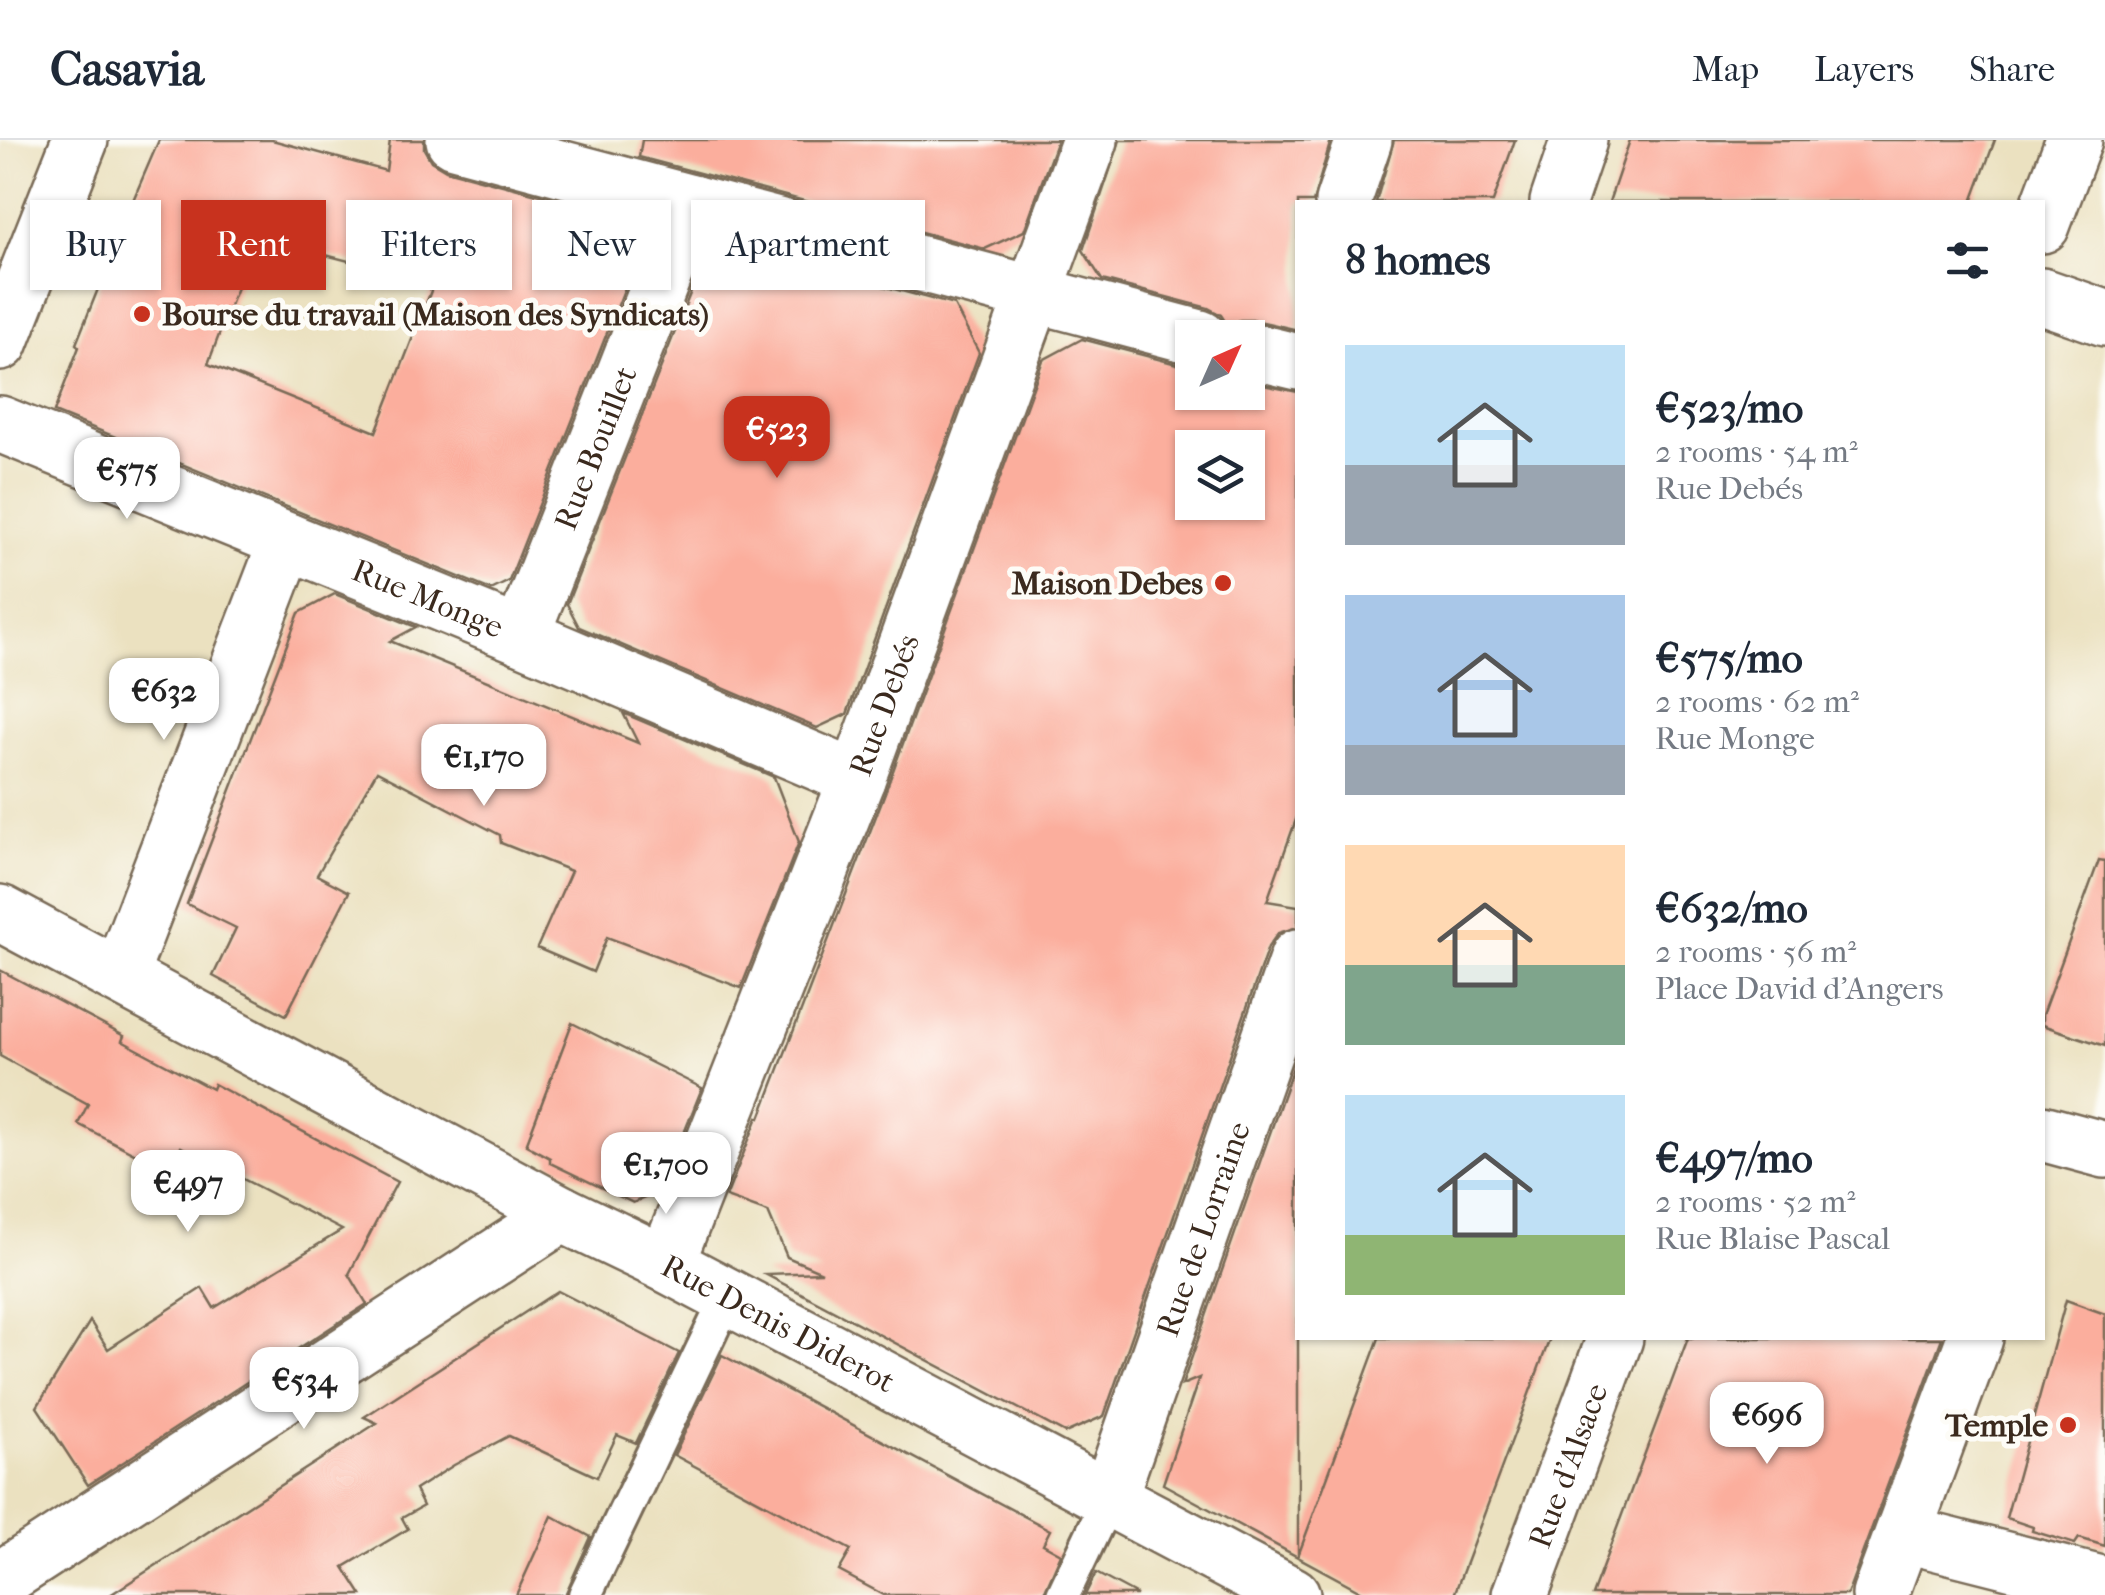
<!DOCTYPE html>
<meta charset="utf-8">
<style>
body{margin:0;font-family:"IM FELL French Canon",serif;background:#f2f2f3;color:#1f2937;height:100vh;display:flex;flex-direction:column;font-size:38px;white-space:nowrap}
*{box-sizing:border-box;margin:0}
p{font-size:32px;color:#747a83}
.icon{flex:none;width:55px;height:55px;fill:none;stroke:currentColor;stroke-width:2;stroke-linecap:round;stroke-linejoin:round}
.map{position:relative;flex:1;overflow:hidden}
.sheet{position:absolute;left:1295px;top:60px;width:750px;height:1140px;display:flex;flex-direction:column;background:#fff;border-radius:0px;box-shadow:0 2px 8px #0004}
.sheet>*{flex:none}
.top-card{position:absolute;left:30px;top:60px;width:950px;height:90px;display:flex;gap:20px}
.needle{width:65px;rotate:45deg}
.buttons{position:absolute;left:1175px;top:180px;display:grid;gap:20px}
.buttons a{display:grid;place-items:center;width:90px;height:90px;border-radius:0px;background:#fff;box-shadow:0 2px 8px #0004;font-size:50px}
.price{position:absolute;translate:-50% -85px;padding:0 22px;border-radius:20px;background:#fff;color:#222;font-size:32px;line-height:65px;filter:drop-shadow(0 2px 5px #0008)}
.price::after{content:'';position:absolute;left:50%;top:60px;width:30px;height:22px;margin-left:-15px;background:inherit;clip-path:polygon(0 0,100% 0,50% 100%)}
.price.selected{background:#c8321e;color:#fff}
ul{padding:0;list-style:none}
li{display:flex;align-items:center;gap:30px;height:250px;padding:0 50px}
li span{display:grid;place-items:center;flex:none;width:280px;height:200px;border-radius:0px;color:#555}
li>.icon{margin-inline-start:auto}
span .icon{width:120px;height:120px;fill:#fffc;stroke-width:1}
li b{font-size:42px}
h2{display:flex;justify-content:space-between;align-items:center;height:120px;padding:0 50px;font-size:42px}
.chip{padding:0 35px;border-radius:0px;background:#fff;box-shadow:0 2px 8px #0004;font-size:35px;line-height:90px}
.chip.selected{background:#c8321e;color:#fff}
header{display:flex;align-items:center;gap:60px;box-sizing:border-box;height:140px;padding:0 50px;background:#fff;border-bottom:2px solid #e0e1e3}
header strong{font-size:48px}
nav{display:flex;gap:55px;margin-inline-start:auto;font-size:35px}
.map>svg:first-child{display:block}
</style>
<header>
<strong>Casavia</strong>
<nav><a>Map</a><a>Layers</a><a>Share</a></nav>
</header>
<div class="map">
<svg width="2105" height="1455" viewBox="0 0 2105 1455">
<rect width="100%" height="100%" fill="#fdfcf7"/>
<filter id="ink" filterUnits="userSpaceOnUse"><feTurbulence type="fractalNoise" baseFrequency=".01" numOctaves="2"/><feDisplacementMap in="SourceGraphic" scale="20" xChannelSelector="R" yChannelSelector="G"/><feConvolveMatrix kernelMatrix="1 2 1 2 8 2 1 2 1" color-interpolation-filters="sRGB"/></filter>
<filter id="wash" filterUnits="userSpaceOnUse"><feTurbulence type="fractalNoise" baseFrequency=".0048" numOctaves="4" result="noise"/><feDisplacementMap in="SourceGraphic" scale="40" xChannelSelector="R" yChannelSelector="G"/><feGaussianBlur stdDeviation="2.25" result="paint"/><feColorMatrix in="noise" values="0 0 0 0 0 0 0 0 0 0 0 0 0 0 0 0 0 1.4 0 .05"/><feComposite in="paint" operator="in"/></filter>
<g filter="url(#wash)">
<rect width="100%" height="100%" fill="#ebe1c0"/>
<g id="blocks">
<g fill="#fbae9d" fill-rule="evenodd">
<path d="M159,0H272L386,31L390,0H424V9L431,21L446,30L612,74L637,117L509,441L491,450L54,272L79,207L76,204L100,144H97ZM256,97L434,143L376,292L208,224Z"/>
<polygon points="642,0 1057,0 1024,91 985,109 639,17"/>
<polygon points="1120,0 1331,0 1313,62 1298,62 1298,190 1254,180 1240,180 1228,186 1221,175 1208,168 1102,140 1083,110"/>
<polygon points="1394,0 1515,0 1493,62 1376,62"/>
<polygon points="1630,0 1995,0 1972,62 1609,62"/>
<polygon points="744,109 954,165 979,213 847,574 817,588 579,487 567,464 699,131"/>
<path d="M1082,199L1192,228V252H1248V242L1298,252V674L1267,761L1298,766V787L1278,793L1268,807L1104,1276L1065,1293L765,1134L822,1132L787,1117L768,1072L726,1057L758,977L760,978L886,650L1043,220ZM1192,308H1248V362H1192Z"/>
<polygon points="335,454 416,487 390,501 638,603 623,573 774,637 799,702 741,848 607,797 593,832 537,808 571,731 501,703 500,695 377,631 317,735 349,752 286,875 213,836 236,788 187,764 299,473"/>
<polygon points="2099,720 2105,721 2105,906 2042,885 2042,875"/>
<polygon points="0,830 124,896 122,901 212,949 214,944 397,1042 349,1134 367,1164 88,1345 37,1267 90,1181 108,1209 202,1148 214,1168 342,1090 181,1007 169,1031 78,984 88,964 0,916"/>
<polygon points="572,883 702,948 661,1051 633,1063 550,1023 550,1018 526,1005"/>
<polygon points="1298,913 1298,1416 1379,1198 1550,1198 1454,1455 1368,1455 1163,1344 1199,1238 1182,1245"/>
<polygon points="558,1151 679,1213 636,1303 617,1295 597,1337 509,1296 454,1325 415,1350 423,1366 402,1378 408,1389 344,1427 362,1455 110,1455 377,1283 364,1277"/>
<polygon points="2066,1160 2105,1174 2105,1406 2079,1398 2075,1404 2032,1391 2033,1387 2006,1378"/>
<polygon points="1688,1198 1942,1198 1847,1455 1592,1455"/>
<polygon points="722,1215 1050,1390 1043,1404 1061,1414 1043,1455 884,1455 839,1431 851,1410 674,1315"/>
<polygon points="552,1376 591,1397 565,1455 516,1455"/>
<polygon points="1096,1433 1137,1455 1085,1455"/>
</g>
</g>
</g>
<g filter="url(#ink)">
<use href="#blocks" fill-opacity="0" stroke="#796a57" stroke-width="2.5"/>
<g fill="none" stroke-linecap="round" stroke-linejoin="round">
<defs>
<g id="lane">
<polyline points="585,1455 727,1158"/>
<polyline points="1063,1455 1109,1358"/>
</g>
<g id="street">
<polyline points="454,0 1200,198"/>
<polyline points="1343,62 1364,0"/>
<polyline points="1558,62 1579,0"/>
<polyline points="2042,85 2074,0"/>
<polyline points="2042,156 2105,178"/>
<polyline points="1248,210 1298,222"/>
<path id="s1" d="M0,284L521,496L857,639"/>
<path id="s2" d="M521,496L692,63"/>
<polyline points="120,835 287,401"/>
<polyline points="2042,993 2105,1010"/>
<path id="s3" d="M666,1124L857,639L1090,0"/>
<path id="s4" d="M1109,1358L1298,817"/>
<polyline points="1903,1394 2105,1445"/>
<polyline points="0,1440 562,1074"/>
<path id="s5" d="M1520,1455L1615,1198"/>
<polyline points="1880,1455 1975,1198"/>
</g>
<g id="secondary">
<polyline points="0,203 80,0"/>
<path id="s6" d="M0,773L562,1074L666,1124L1292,1455"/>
</g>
</defs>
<use href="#lane" stroke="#796a57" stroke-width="38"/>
<use href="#street" stroke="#796a57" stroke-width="60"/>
<use href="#secondary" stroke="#796a57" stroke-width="60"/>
<use href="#lane" stroke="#fff" stroke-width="32"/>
<use href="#street" stroke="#fff" stroke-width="55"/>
<use href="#secondary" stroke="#fff" stroke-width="55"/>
</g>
</g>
<g fill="#c8321e" stroke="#fdfcf7" stroke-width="4">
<circle cx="142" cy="174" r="10"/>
<circle cx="1223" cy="443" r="10"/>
<circle cx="2068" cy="1285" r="10"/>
</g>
<g text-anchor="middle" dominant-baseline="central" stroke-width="10" stroke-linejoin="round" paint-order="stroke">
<g font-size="32" font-weight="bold" fill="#3b2a1e" stroke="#fdfcf7" text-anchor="end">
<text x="162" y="174" text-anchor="start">Bourse du travail (Maison des Syndicats)</text>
<text x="1203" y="443">Maison Debes</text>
<text x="2048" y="1285">Temple</text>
</g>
<g font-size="32" fill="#3b2a1e" stroke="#fdfcf7">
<text stroke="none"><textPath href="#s2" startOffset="202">Rue Bouillet</textPath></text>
<text stroke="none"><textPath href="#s1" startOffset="462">Rue Monge</textPath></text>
<text stroke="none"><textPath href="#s3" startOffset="600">Rue Debés</textPath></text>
<text stroke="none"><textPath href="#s4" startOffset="285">Rue de Lorraine</textPath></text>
<text stroke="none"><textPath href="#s6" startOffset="880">Rue Denis Diderot</textPath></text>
<text stroke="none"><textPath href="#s5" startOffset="138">Rue d'Alsace</textPath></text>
</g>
</g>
</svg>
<div class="buttons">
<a><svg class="needle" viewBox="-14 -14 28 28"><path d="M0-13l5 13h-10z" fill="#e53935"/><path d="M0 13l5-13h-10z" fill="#747a83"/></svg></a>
<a><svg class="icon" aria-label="layers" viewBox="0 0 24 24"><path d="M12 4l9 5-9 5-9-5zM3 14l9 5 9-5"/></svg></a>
</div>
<b class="price selected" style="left:777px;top:341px">€523</b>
<b class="price" style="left:127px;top:382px">€575</b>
<b class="price" style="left:164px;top:603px">€632</b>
<b class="price" style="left:484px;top:669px">€1,170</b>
<b class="price" style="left:666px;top:1077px">€1,700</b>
<b class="price" style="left:188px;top:1095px">€497</b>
<b class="price" style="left:304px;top:1292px">€534</b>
<b class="price" style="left:1767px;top:1327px">€696</b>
<div class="top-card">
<a class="chip">Buy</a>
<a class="chip selected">Rent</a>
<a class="chip">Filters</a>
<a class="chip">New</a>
<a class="chip">Apartment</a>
</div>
<section class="sheet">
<h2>8 homes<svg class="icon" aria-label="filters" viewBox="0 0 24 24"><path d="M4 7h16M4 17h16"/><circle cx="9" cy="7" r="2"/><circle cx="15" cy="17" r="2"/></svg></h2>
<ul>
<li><span style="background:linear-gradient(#bfe0f5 60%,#9aa5b1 0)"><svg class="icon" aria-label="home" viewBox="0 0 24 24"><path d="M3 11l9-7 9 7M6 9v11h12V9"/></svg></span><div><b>€523/mo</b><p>2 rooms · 54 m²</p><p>Rue Debés</p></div></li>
<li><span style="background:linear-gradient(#a9c7e8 75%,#9aa5b1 0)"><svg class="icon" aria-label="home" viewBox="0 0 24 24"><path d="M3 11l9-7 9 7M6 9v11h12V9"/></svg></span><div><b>€575/mo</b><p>2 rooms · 62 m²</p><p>Rue Monge</p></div></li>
<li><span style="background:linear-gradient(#ffd9b3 60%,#7fa58c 0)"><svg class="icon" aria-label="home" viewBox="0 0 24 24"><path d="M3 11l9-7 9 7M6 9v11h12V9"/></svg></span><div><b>€632/mo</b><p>2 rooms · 56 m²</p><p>Place David d'Angers</p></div></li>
<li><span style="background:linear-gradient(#bfe0f5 70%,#8fb573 0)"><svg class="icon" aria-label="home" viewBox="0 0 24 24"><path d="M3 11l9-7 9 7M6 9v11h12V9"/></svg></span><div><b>€497/mo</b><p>2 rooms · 52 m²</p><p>Rue Blaise Pascal</p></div></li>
</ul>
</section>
</div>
